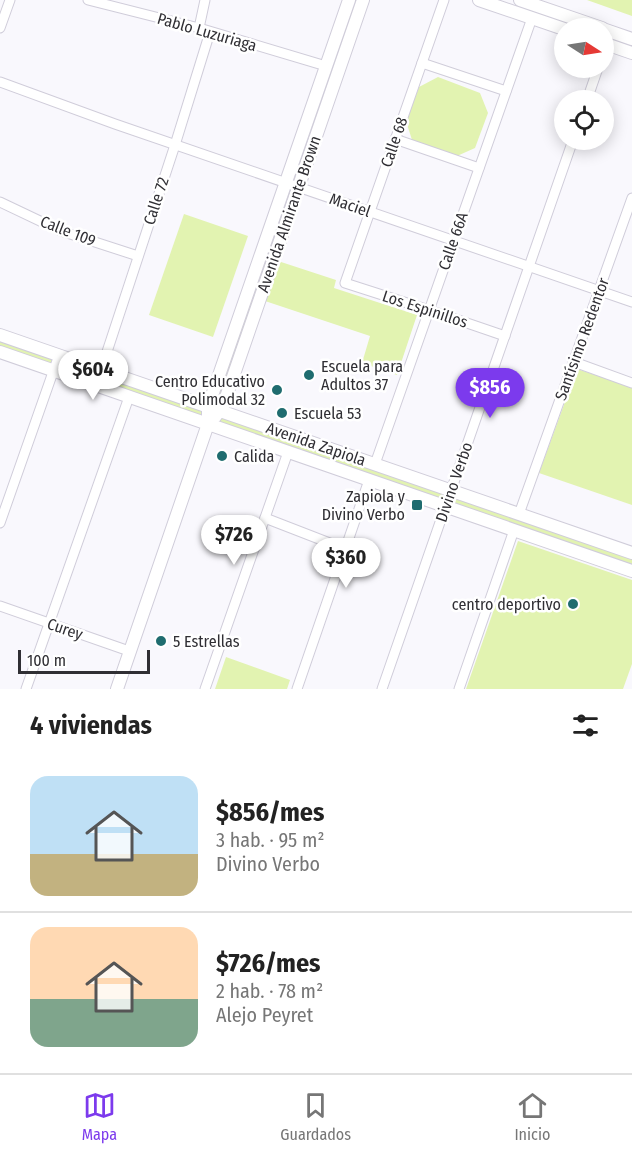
<!DOCTYPE html>
<html lang="es">
<meta charset="utf-8">
<style>
body{margin:0;font-family:"Fira Sans Condensed",sans-serif;background:#f2f2f2;color:#222;height:100vh;display:flex;flex-direction:column;font-size:22px;white-space:nowrap}
*{box-sizing:border-box;margin:0}
p{font-size:20px;color:#767676}
.icon{flex:none;width:33px;height:33px;fill:none;stroke:currentColor;stroke-width:2;stroke-linecap:round;stroke-linejoin:round}
.map{position:relative;height:689px;overflow:hidden}
.drawer{display:flex;flex-direction:column;background:#fff;flex:1}
.drawer>*{flex:none}
.needle{width:39px;rotate:102deg}
.controls{position:absolute;left:554px;top:18px;display:grid;gap:12px}
.controls a{display:grid;place-items:center;width:60px;height:60px;border-radius:50%;background:#fff;box-shadow:0 3px 15px #0003;font-size:30px}
.scale{position:absolute;left:18px;bottom:15px;width:132px;box-sizing:border-box;padding-left:6px;border:3px solid #302f34;border-top:0;font-size:16px;line-height:21px;white-space:nowrap;color:#302f34;-webkit-text-stroke:4px #fff;paint-order:stroke}
.price{position:absolute;translate:-50% -51px;padding:0 14px;border-radius:21px;background:#fff;color:#222;font-size:20px;line-height:39px;filter:drop-shadow(0 2px 3px #0008)}
.price::after{content:'';position:absolute;left:50%;top:36px;width:18px;height:14px;margin-left:-9px;background:inherit;clip-path:polygon(0 0,100% 0,50% 100%)}
.price.current{background:#7c3aed;color:#fff}
ul{padding:0;list-style:none}
li{display:flex;align-items:center;gap:18px;height:150px;padding:0 30px}
li+li{border-top:2px solid #e0e0e0}
li span{display:grid;place-items:center;flex:none;width:168px;height:120px;border-radius:18px;color:#555}
li>.icon{margin-inline-start:auto}
span .icon{width:72px;height:72px;fill:#fffc;stroke-width:1}
li b{font-size:26px}
h2{display:flex;justify-content:space-between;align-items:center;height:72px;padding:0 30px;font-size:26px}
.tabs{display:flex;justify-content:space-around;align-items:center;height:84px;border-top:2px solid #e0e0e0;background:#fff;font-size:16px;color:#767676}
.tabs a{display:grid;justify-items:center;gap:3px}
.tabs .current{color:#7c3aed}
.map>svg:first-child{display:block}
</style>
<div class="map">
<svg width="632" height="689" viewBox="0 0 632 689">
<rect width="100%" height="100%" fill="#f9f8fd"/>
<g fill="#e2f3b1">
<polygon points="352,0 358,0 219,403 214,401"/>
<polygon points="587,0 632,0 632,16"/>
<polygon points="438,77 480,93 488,113 475,148 457,156 412,140 406,121 419,87"/>
<polygon points="184,214 248,236 213,337 149,315"/>
<polygon points="278,261 336,280 334,288 417,315 397,375 362,363 370,336 265,301"/>
<polygon points="0,338 632,558 632,566 0,347"/>
<polygon points="577,369 632,387 632,505 539,473"/>
<polygon points="518,541 632,580 632,664 623,689 466,689"/>
<polygon points="226,657 290,680 287,689 215,689"/>
</g>
<g fill="none" stroke-linecap="round" stroke-linejoin="round">
<defs>
<g id="street">
<polyline points="88,0 199,28 326,66"/>
<polyline points="444,0 345,283 429,310 505,336"/>
<polyline points="0,28 10,0"/>
<polyline points="199,28 205,0"/>
<polyline points="422,63 506,91"/>
<polyline points="0,82 115,124 632,302"/>
<polyline points="587,100 598,68"/>
<polyline points="395,139 479,168"/>
<polyline points="0,202 61,231 138,256"/>
<polyline points="574,362 632,383"/>
<polyline points="101,370 175,145 210,32"/>
<polyline points="375,464 532,18"/>
<polyline points="519,514 632,198"/>
<polyline points="265,518 345,549"/>
<polyline points="0,523 59,355"/>
<polyline points="0,606 129,651"/>
<polyline points="26,689 129,397"/>
<polyline points="205,689 288,452"/>
<polyline points="297,689 369,480"/>
<polyline points="382,689 573,140"/>
<polyline points="459,689 514,530"/>
</g>
<g id="secondary">
<polyline points="479,0 564,29"/>
<polyline points="520,0 602,28"/>
<polyline points="603,29 632,39"/>
<polyline points="603,43 632,53"/>
<polyline points="0,335 632,553"/>
<polyline points="0,352 632,571"/>
<polyline points="215,417 223,406 363,0"/>
<polyline points="117,689 208,424 208,407 349,0"/>
</g>
</defs>
<use href="#street" stroke="#d0cdda" stroke-width="11"/>
<use href="#secondary" stroke="#d0cdda" stroke-width="14"/>
<use href="#street" stroke="#fff" stroke-width="9"/>
<use href="#secondary" stroke="#fff" stroke-width="12"/>
</g>
<g fill="#1f6c6f" stroke="#fff" stroke-width="2">
<circle cx="309" cy="375" r="6"/>
<circle cx="277" cy="390" r="6"/>
<circle cx="282" cy="413" r="6"/>
<circle cx="222" cy="456" r="6"/>
<rect x="411" y="499" width="12" height="12" rx="3"/>
<circle cx="573" cy="604" r="6"/>
<circle cx="161" cy="641" r="6"/>
</g>
<g text-anchor="middle" dominant-baseline="central" stroke-width="5" stroke-linejoin="round" paint-order="stroke">
<g font-size="16" fill="#302f34" stroke="#fff">
<text transform="translate(207 32) rotate(16)">Pablo Luzuriaga</text>
<text transform="translate(394 142) rotate(-71)">Calle 68</text>
<text transform="translate(156 201) rotate(-72)">Calle 72</text>
<text transform="translate(350 205) rotate(19)">Maciel</text>
<text transform="translate(289 214) rotate(-71)">Avenida Almirante Brown</text>
<text transform="translate(68 231) rotate(21)">Calle 109</text>
<text transform="translate(453 241) rotate(-71)">Calle 66A</text>
<text transform="translate(425 309) rotate(18)">Los Espinillos</text>
<text transform="translate(582 339) rotate(-70)">Santísimo Redentor</text>
<text transform="translate(316 444) rotate(19)">Avenida Zapiola</text>
<text transform="translate(454 482) rotate(-71)">Divino Verbo</text>
<text transform="translate(65 629) rotate(19)">Curey</text>
</g>
<g font-size="16" fill="#302f34" stroke="#fff" text-anchor="start">
<text x="321" y="366">Escuela para<tspan x="321" dy="18">Adultos 37</tspan></text>
<text x="265" y="381" text-anchor="end">Centro Educativo<tspan x="265" dy="18">Polimodal 32</tspan></text>
<text x="294" y="413">Escuela 53</text>
<text x="234" y="456">Calida</text>
<text x="405" y="496" text-anchor="end">Zapiola y<tspan x="405" dy="18">Divino Verbo</tspan></text>
<text x="561" y="604" text-anchor="end">centro deportivo</text>
<text x="173" y="641">5 Estrellas</text>
</g>
</g>
</svg>
<div class="controls">
<a><svg class="needle" viewBox="-14 -14 28 28"><path d="M0-13l5 13h-10z" fill="#e53935"/><path d="M0 13l5-13h-10z" fill="#767676"/></svg></a>
<a><svg class="icon" aria-label="locate" viewBox="0 0 24 24"><circle cx="12" cy="12" r="6"/><path d="M12 2v4M12 18v4M2 12h4M18 12h4"/></svg></a>
</div>
<div class="scale">100 m</div>
<b class="price" style="left:93px;top:401px">$604</b>
<b class="price current" style="left:490px;top:419px">$856</b>
<b class="price" style="left:234px;top:566px">$726</b>
<b class="price" style="left:346px;top:589px">$360</b>
</div>
<section class="drawer">
<h2>4 viviendas<svg class="icon" aria-label="filters" viewBox="0 0 24 24"><path d="M4 7h16M4 17h16"/><circle cx="9" cy="7" r="2"/><circle cx="15" cy="17" r="2"/></svg></h2>
<ul>
<li><span style="background:linear-gradient(#bfe0f5 65%,#c2b280 0)"><svg class="icon" aria-label="home" viewBox="0 0 24 24"><path d="M3 11l9-7 9 7M6 9v11h12V9"/></svg></span><div><b>$856/mes</b><p>3 hab. · 95 m²</p><p>Divino Verbo</p></div></li>
<li><span style="background:linear-gradient(#ffd9b3 60%,#7fa58c 0)"><svg class="icon" aria-label="home" viewBox="0 0 24 24"><path d="M3 11l9-7 9 7M6 9v11h12V9"/></svg></span><div><b>$726/mes</b><p>2 hab. · 78 m²</p><p>Alejo Peyret</p></div></li>
</ul>
</section>
<nav class="tabs">
<a class="current"><svg class="icon" aria-label="map" viewBox="0 0 24 24"><path d="M3 6l6-2 6 2 6-2v14l-6 2-6-2-6 2zM9 4v14M15 6v14"/></svg>Mapa</a>
<a><svg class="icon" aria-label="saved" viewBox="0 0 24 24"><path d="M7 4h10v16l-5-4-5 4z"/></svg>Guardados</a>
<a><svg class="icon" aria-label="home" viewBox="0 0 24 24"><path d="M3 11l9-7 9 7M6 9v11h12V9"/></svg>Inicio</a>
</nav>
